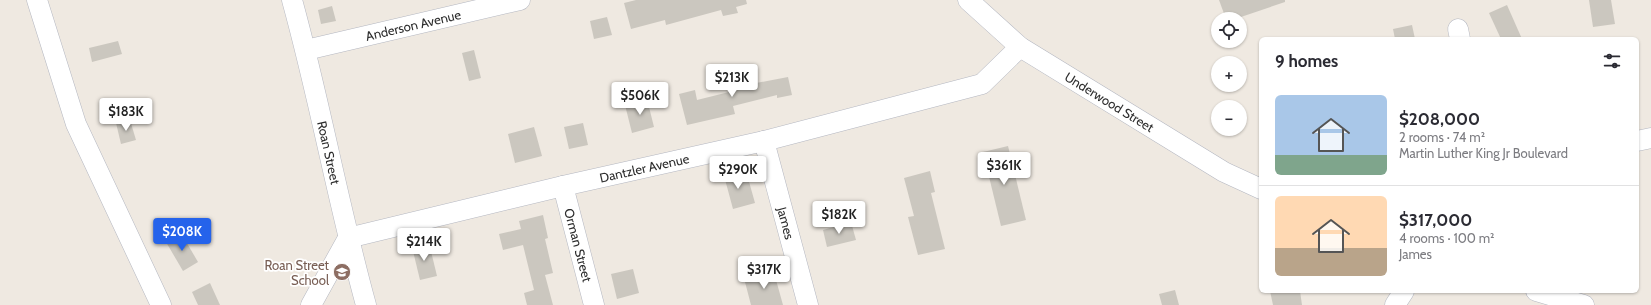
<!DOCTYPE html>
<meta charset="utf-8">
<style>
body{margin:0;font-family:Cabin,sans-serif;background:#f7f7f7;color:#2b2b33;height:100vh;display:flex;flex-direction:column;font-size:15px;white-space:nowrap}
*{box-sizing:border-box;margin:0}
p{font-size:13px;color:#7c7c81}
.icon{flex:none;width:22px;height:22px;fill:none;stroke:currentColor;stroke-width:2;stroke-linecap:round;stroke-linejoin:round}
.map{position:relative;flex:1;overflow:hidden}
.details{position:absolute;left:1259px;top:37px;width:380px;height:256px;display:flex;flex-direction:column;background:#fff;border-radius:6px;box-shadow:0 1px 3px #0004}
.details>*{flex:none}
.tools{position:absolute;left:1211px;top:12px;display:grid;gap:8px}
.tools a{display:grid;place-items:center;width:36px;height:36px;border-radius:50%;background:#fff;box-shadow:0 1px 3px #0004;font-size:20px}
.price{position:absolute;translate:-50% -34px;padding:0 9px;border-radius:4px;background:#fff;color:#222;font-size:13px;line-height:26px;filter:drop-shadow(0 1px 2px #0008)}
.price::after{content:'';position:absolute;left:50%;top:24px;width:12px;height:9px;margin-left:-6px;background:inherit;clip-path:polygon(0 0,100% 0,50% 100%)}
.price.current{background:#2563eb;color:#fff}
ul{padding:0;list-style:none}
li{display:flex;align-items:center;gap:12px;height:100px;padding:0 16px}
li+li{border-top:1px solid #e1e1e2}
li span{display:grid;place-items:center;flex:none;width:112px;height:80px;border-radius:6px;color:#555}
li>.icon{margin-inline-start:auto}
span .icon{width:48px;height:48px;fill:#fffc;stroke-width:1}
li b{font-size:17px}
h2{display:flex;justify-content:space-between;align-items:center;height:48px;padding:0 16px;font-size:17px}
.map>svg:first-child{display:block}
</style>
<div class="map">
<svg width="1651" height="305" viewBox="0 0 1651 305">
<rect width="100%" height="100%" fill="#efe9e1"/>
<g fill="#cbc7bf">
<polygon points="636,0 746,0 747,4 736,7 738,13 723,16 721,10 666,25 665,20 631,29 624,3"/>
<polygon points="1219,0 1285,0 1285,2 1235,19 1226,19"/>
<polygon points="1589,0 1611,0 1615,24 1593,27"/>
<polygon points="1507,5 1522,39 1501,39 1489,13"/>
<polygon points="332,6 336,21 321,24 318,10"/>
<polygon points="607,17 612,35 594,39 590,21"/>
<polygon points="1412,25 1415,39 1395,39 1393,29"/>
<polygon points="118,41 122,54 92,62 89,48"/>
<polygon points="474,50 481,78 469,81 462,53"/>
<polygon points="753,68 756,83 788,77 792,95 777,98 777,95 733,106 735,114 687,125 679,94 695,90 697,100 741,89 736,72"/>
<polygon points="647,99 654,127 632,133 625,105"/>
<polygon points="130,120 136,140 121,144 116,123"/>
<polygon points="583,123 588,145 569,149 564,127"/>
<polygon points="534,127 542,156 515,163 508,134"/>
<polygon points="1008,146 1026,220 1001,226 983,152"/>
<polygon points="736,168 739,180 748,178 755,203 733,209 723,172"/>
<polygon points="930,171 935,192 931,193 945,249 918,255 908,217 914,216 904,178"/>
<polygon points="543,215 548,238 545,239 553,273 545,275 553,305 527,305 524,293 534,290 523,245 503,250 499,234 521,229 519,221"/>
<polygon points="851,222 856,240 827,247 823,230"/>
<polygon points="181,233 198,262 183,271 166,242"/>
<polygon points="429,243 437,276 420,280 412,247"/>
<polygon points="633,269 639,293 617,299 611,274"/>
<polygon points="773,269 783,305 751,305 745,282 763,277 761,272"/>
<polygon points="210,283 220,305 198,305 192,292"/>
<polygon points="1175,290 1179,305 1162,305 1159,294"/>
<polygon points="1270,291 1300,291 1302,305 1273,305"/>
</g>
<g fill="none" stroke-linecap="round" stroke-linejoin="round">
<defs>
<g id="minor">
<polyline points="37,0 76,124 161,305"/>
<path id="s1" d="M292,0C320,101 338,204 366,305"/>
<path id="s2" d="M968,0L1020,47L1224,172L1261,189"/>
<polyline points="1458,29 1460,39"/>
<path id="s3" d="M306,50L520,0"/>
<path id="s4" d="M764,141L808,305"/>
<polyline points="1637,141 1651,138"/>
<path id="s5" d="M563,186L594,305"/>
<polyline points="1536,291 1584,305"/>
<path id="s6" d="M311,305L348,238L563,186L764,141L982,84L1020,47"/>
<polyline points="1395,305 1404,291"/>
</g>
</defs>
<use href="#minor" stroke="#b4b7c1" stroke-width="21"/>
<use href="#minor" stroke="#fff" stroke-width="20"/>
</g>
<defs>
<symbol id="school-disc" viewBox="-11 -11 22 22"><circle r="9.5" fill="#8d6e63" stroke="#fff"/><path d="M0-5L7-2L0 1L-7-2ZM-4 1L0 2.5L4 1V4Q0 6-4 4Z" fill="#fff"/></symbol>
</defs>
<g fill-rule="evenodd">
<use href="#school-disc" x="332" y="262" width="20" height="20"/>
</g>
<g text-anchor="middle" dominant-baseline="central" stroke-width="3.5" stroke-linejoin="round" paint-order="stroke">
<g font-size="13" fill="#2e2e2e" stroke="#fff">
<text stroke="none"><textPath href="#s3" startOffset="110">Anderson Avenue</textPath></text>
<text stroke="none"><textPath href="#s2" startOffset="175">Underwood Street</textPath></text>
<text stroke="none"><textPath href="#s1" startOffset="157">Roan Street</textPath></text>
<text stroke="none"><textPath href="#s6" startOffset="381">Dantzler Avenue</textPath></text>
<text stroke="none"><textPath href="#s4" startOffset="85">James</textPath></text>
<text stroke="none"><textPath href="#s5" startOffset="61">Orman Street</textPath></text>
</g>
<g font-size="13" fill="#785e54" stroke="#fff" text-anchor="end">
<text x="329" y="265">Roan Street<tspan x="329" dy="15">School</tspan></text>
</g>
</g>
</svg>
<div class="tools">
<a><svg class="icon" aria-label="locate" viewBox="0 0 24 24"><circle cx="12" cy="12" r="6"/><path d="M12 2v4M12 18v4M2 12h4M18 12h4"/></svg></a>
<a>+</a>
<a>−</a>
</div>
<b class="price" style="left:732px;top:98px">$213K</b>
<b class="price" style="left:640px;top:116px">$506K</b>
<b class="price" style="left:126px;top:132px">$183K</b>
<b class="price" style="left:1004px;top:186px">$361K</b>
<b class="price" style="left:738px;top:190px">$290K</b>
<b class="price" style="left:839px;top:235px">$182K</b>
<b class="price current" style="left:182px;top:252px">$208K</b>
<b class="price" style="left:424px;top:262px">$214K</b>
<b class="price" style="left:764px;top:290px">$317K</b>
<section class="details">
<h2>9 homes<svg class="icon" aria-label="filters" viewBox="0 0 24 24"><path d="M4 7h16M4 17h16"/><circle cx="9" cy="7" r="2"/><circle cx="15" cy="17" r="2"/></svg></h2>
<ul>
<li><span style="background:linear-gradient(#a9c7e8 75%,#7fa58c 0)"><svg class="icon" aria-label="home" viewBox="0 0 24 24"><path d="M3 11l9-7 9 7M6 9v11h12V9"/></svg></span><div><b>$208,000</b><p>2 rooms · 74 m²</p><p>Martin Luther King Jr Boulevard</p></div></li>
<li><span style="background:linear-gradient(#ffd9b3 65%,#b9a48a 0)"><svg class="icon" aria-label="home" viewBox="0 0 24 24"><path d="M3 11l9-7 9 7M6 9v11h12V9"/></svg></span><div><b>$317,000</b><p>4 rooms · 100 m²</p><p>James</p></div></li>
</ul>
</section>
</div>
